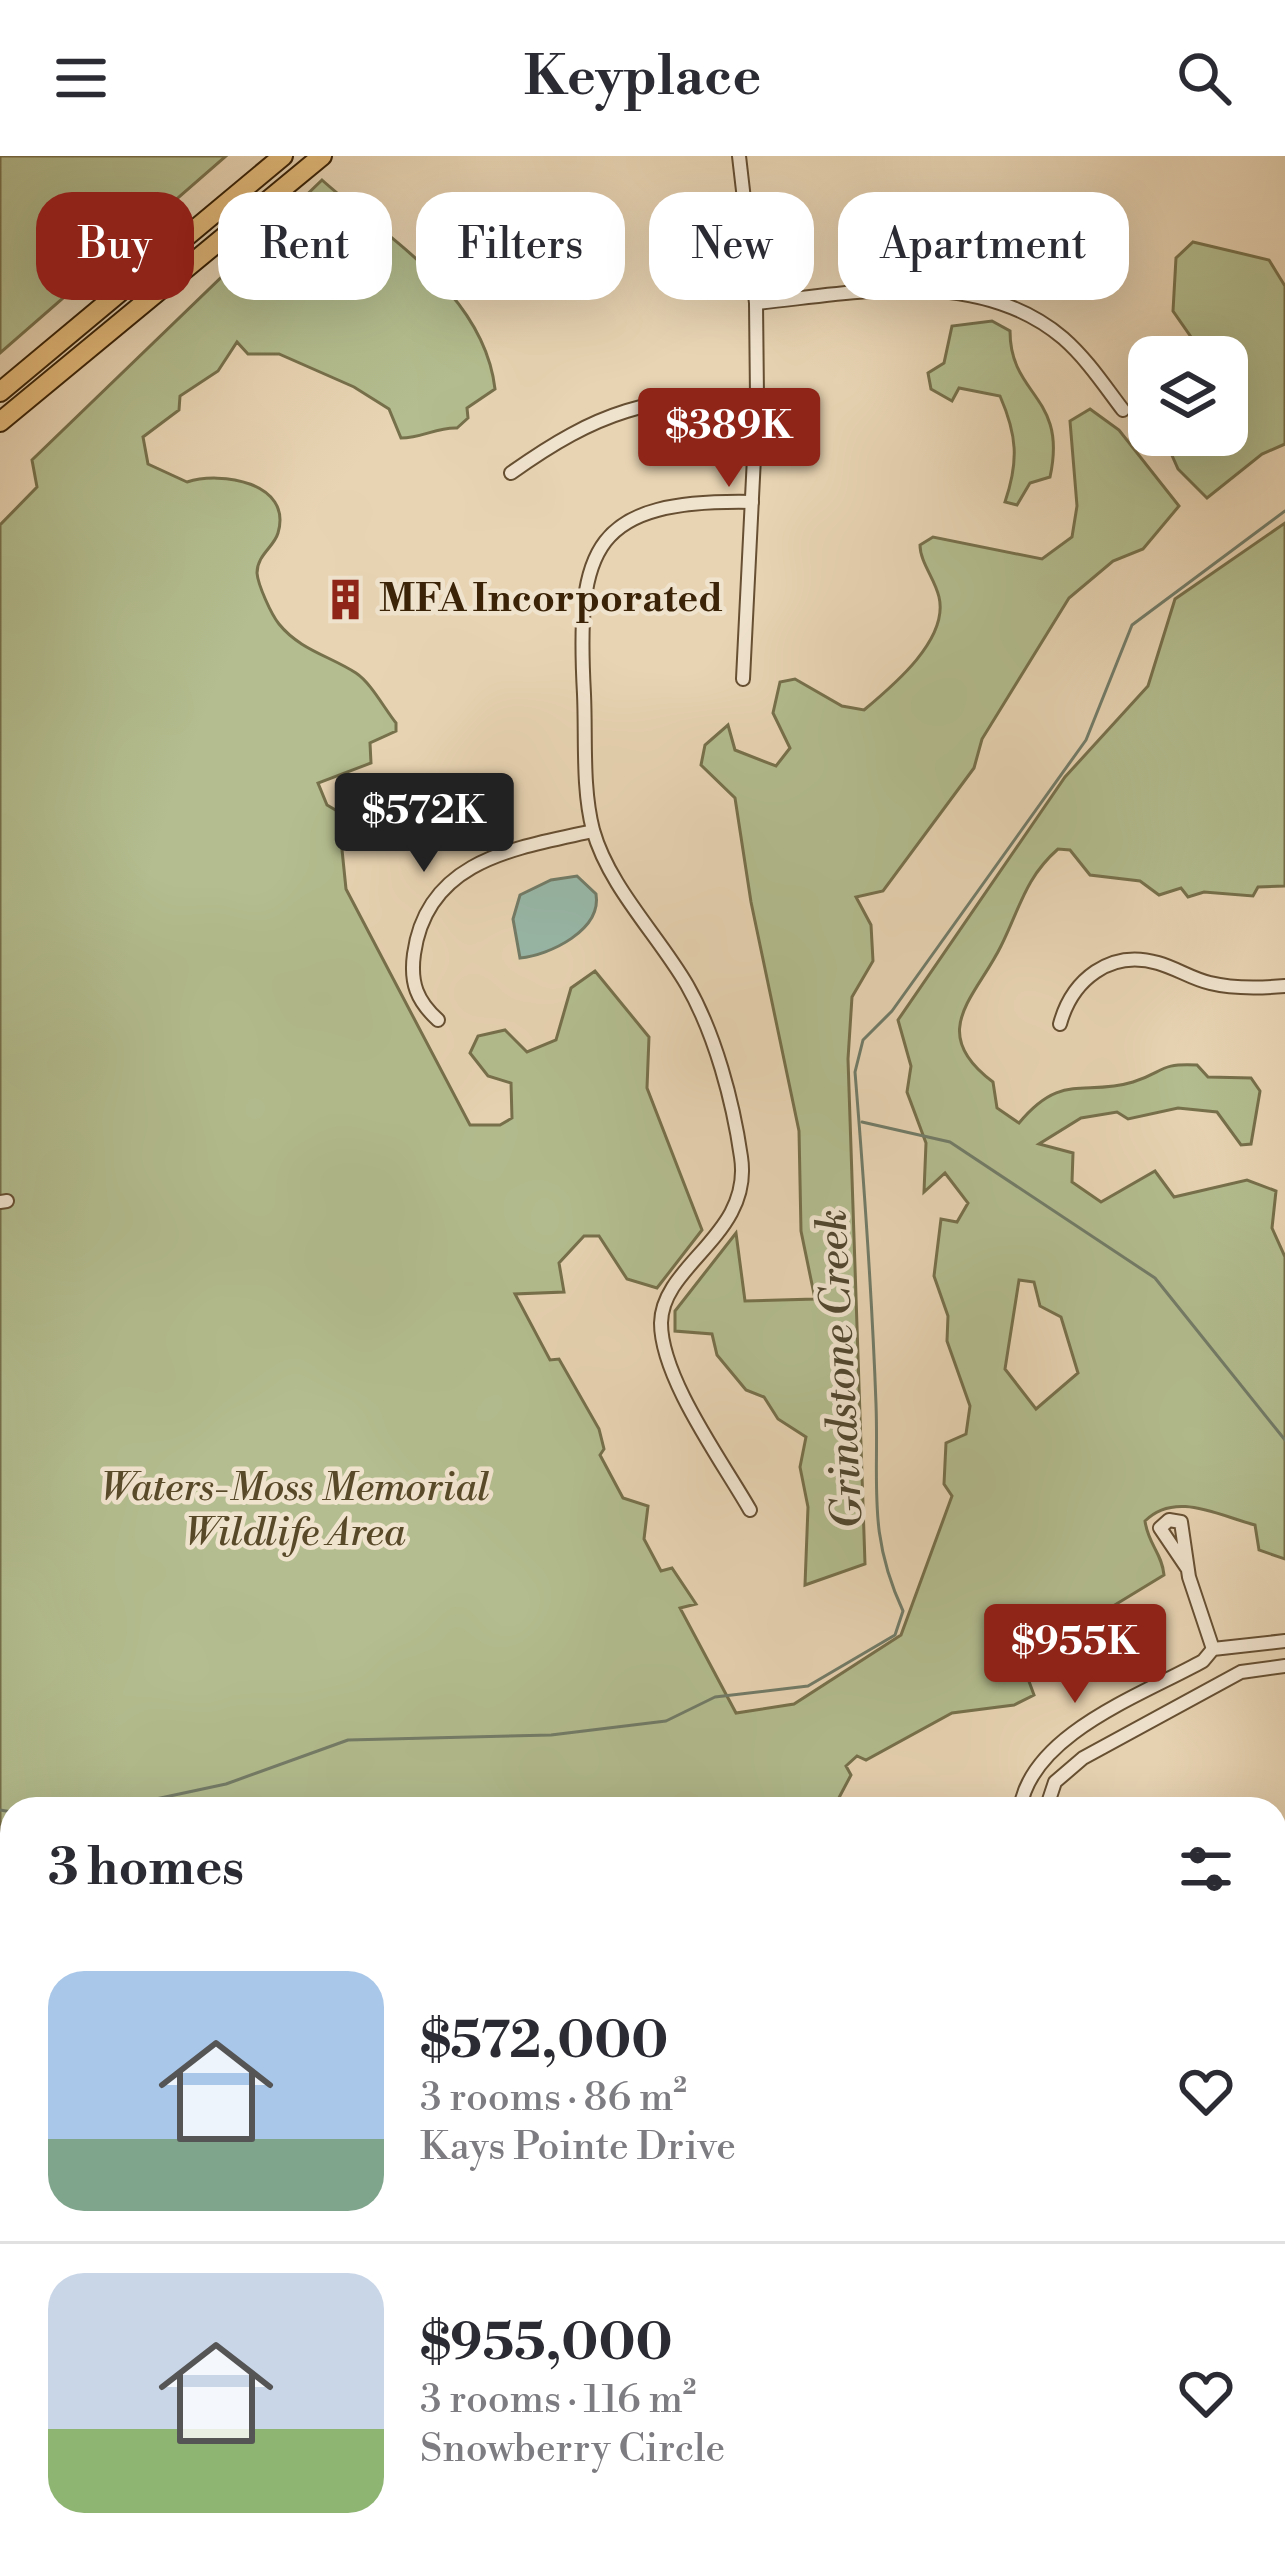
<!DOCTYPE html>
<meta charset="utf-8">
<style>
body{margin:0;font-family:"Libre Bodoni",serif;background:#f7f7f7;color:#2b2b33;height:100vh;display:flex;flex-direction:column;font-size:45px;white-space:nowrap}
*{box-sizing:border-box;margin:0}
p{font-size:39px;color:#7c7c81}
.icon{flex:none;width:66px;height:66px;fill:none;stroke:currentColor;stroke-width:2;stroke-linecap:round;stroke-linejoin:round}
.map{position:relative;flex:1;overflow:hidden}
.sheet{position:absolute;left:0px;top:1641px;width:1287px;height:771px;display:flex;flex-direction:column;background:#fff;border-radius:36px 36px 0 0;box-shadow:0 12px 48px #0002}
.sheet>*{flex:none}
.guide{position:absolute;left:36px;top:36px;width:1215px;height:108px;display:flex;gap:24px}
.buttons{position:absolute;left:1128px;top:180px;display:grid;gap:24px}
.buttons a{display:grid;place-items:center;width:120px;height:120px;border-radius:24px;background:#fff;box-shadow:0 12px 48px #0002;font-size:60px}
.price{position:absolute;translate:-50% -102px;padding:0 27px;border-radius:12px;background:#8f2418;color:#fff;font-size:39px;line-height:78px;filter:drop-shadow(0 3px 6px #0008)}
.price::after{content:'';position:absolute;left:50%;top:72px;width:36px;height:27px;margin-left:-18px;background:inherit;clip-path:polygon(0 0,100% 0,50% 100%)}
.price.active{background:#222;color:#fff}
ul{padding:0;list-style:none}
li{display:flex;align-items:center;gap:36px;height:300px;padding:0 48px}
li+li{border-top:3px solid #e1e1e2}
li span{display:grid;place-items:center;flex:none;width:336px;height:240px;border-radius:36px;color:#555}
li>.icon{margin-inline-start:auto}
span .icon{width:144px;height:144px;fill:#fffc;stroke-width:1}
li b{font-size:51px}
h2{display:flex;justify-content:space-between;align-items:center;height:144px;padding:0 48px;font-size:51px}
.pill{padding:0 42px;border-radius:36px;background:#fff;box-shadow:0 12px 48px #0002;font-size:42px;line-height:108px}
.pill.active{background:#8f2418;color:#fff}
header{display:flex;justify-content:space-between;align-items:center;height:156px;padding:0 48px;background:#fff;font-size:54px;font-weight:700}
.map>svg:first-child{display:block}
</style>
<header><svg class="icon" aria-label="menu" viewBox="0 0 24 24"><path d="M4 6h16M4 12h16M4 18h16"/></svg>Keyplace<svg class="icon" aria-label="search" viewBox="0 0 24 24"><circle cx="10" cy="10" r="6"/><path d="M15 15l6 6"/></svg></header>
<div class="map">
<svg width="1285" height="2410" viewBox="0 0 1285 2410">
<rect width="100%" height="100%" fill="#e8d4b3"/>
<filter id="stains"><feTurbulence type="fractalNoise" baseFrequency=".00167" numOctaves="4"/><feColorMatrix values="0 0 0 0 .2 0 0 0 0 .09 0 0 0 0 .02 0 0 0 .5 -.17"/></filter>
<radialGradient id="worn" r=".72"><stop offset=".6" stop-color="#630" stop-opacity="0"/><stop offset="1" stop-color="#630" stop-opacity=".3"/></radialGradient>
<g fill="#b3bd8f" stroke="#76704b" stroke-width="3" fill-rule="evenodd">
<polygon points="0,0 226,0 0,197"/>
<path d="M322,24C388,83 484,138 495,233L467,252L468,262L457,272C437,271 422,282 401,282L389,253L354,231L279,198H248L237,186L218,215L180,240L179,254L143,281L148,308L187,326C220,315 293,326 278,377C274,391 257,399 257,417C258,429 271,458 279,468C300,494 330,500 356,517C371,527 384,552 396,567V575L370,587L371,607L318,627L327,649L344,659L349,676L341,684L346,733L470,969H500L512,962L511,927L488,920L470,897L478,880L505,874L527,896L556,884L571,832L595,815L649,881L647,932L702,1074L657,1132L627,1123L599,1080H584L559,1107L564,1136L515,1138L550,1204L559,1203L599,1273L604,1293L600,1299L623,1342L648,1350L644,1383L661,1415L672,1412L696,1448L680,1452L736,1557L794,1548L901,1479L952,1340L944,1328L946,1287L966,1278L970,1250L947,1185L948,1160L934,1120L941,1063L957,1066L968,1047L945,1017L924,1036L926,987L907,936L911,910L898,864L1065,621L1148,530L1175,443L1285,367V730L1258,731L1253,740L1204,736L1188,741L1181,732L1159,739L1140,725L1090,719L1070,694L1058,693C1025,722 1020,752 1001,790C976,841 926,876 993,926L997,952L1019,967C1062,915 1084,941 1133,926C1165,916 1158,907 1197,909L1208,921L1251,922L1260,935L1251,988L1241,989L1217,956L1178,952L1128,963L1117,956L1081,962L1039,988L1073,997L1072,1026L1101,1046L1155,1015L1174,1041L1247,1024L1276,1035L1272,1072L1285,1101V1403L1259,1394L1255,1369C1217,1359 1175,1335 1145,1365C1148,1388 1162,1397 1164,1419L1095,1461L1074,1460L1040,1471L1027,1520L1034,1539L1014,1549L952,1557L866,1604L857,1600L846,1610L851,1619L833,1653H12V1711L0,1709V369L37,331L32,304ZM1019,1124L1034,1126L1040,1150L1061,1161L1078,1217L1036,1253L1005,1213Z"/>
<polygon points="1193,86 1269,104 1285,130 1285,288 1262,298 1207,342 1178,313 1163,279 1227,279 1227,201 1205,201 1173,155 1176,102"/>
<path d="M992,165L1010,175C1010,241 1068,239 1050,321L1030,327L1017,349L1005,346C1019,305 1017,279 1000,240L959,232L952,245L931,233L928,217L944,207L952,170Z"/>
<path d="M1090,253L1119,274L1179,350L1143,393L1113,405L1069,442L982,583L974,612L883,735L856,741L871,769L873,805L852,841L848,903L865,1408L805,1429L808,1351L800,1311L806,1281L778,1263L764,1241L746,1234L717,1199L712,1178L675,1175V1155L736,1077L745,1145L815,1143L801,1075L799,975L751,746L735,642L701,609L705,589L728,569L735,594L776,610L790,592L773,557L780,526L795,523L842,550L864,554C894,529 949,483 939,441C935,423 920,406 920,389L933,381L1042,403L1072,381L1077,350L1070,265Z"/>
<polygon points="0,1734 12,1737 12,2400 685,2400 689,2410 0,2410"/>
</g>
<path fill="#98b8a9" stroke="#727c68" stroke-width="3" d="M577,720L596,738C602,774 550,799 520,802L513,763L520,739L551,724Z"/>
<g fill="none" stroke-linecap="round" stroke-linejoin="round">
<g stroke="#727c68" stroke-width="3">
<polyline points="862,966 950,986 1155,1122 1285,1284"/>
<path d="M109,1653L226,1628L348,1584L551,1579L666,1565L715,1541L808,1530L895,1479L903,1455C867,1377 879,1330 876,1248C872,1138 864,1026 855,916L863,884L892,855L1086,584L1132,469L1285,355"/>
<polyline points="0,1654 12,1656"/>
<polyline points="0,1804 12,1828"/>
<polyline points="590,2400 600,2410"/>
</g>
<defs>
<g id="street">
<polyline points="739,0 756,147 757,241 743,523"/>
<path d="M756,147C856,137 978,110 1063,182C1087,203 1104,229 1123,254"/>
<path d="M511,317C598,255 650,239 757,241"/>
<path d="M438,864C417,845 410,827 414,798C427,703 517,692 593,675"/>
<path d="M1060,868C1072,824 1110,793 1158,807C1176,812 1192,823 1210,827C1234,833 1261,832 1285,830"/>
<polyline points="0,1046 7,1045"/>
<path d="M750,1354C722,1305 661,1222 661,1167C662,1108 753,1079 741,1001C733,945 715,878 687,829C658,779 609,731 593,674C582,632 586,582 584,538C576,390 593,343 752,346"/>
<polyline points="1187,1412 1160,1372 1169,1364 1181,1366 1189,1421 1213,1493"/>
<path d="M1020,1653C1031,1578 1142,1539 1203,1505L1213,1493L1285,1485"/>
<polyline points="1046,1653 1055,1626 1083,1602 1241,1516 1285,1510"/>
<polyline points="1275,1912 1285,1919"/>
<polyline points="1275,2132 1285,2135"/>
</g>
<g id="secondary">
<polyline points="0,1722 12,1726"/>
<polyline points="812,2400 825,2410"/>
</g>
<g id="primary">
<polyline points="0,236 283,0"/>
<polyline points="0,266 322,0"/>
</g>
</defs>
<use href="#street" stroke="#664f32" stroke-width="16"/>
<use href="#secondary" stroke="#3a2307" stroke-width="21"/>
<use href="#primary" stroke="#3a2307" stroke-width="22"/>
<use href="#street" stroke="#f0e3ce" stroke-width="12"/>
<use href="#secondary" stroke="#f0e3ce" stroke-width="16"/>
<use href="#primary" stroke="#e4ba7a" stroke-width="18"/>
</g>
<defs>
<symbol id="building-bare" viewBox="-9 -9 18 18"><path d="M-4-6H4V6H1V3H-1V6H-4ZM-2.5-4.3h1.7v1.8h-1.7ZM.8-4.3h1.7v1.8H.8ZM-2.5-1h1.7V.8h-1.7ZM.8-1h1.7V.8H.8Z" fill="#8f2418" stroke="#f0e3ce" stroke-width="2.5" paint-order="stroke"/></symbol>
</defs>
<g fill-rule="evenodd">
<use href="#building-bare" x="316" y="414" width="59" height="59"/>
</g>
<g text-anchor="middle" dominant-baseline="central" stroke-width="9" stroke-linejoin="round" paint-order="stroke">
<g font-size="39" font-weight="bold" fill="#3a2307" stroke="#f0e3ce" text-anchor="start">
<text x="379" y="443">MFA Incorporated</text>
</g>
<g font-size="39" font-style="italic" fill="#584a29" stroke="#f0e3ce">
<text x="295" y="1332">Waters-Moss Memorial<tspan x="295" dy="45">Wildlife Area</tspan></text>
</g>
<g font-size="42" font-style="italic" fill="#524830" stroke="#f0e3ce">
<text transform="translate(841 1213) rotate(-93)">Grindstone Creek</text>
</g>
</g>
<rect width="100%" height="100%" filter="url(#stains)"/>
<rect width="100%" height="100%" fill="url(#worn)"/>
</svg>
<div class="buttons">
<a><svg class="icon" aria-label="layers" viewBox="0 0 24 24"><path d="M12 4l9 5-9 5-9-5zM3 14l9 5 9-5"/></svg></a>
</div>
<b class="price" style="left:729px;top:334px">$389K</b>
<b class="price active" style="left:424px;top:719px">$572K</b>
<b class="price" style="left:1075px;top:1550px">$955K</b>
<div class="guide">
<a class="pill active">Buy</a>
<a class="pill">Rent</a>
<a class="pill">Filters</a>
<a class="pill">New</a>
<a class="pill">Apartment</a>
</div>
<section class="sheet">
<h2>3 homes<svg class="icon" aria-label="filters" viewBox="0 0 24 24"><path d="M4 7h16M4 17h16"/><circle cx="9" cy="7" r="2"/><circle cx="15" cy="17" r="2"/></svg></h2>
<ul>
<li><span style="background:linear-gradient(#a9c7e8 70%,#7fa58c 0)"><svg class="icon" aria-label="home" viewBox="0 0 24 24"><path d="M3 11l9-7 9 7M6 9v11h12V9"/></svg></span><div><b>$572,000</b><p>3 rooms · 86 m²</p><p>Kays Pointe Drive</p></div><svg class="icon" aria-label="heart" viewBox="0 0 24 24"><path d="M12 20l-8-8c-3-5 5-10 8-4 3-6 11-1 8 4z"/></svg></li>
<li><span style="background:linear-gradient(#c9d6e8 65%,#8fb573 0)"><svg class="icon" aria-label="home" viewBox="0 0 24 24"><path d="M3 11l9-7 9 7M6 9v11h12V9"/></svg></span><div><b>$955,000</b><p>3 rooms · 116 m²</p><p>Snowberry Circle</p></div><svg class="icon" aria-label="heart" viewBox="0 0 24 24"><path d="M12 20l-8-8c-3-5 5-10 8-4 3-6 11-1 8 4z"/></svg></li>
</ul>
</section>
</div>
